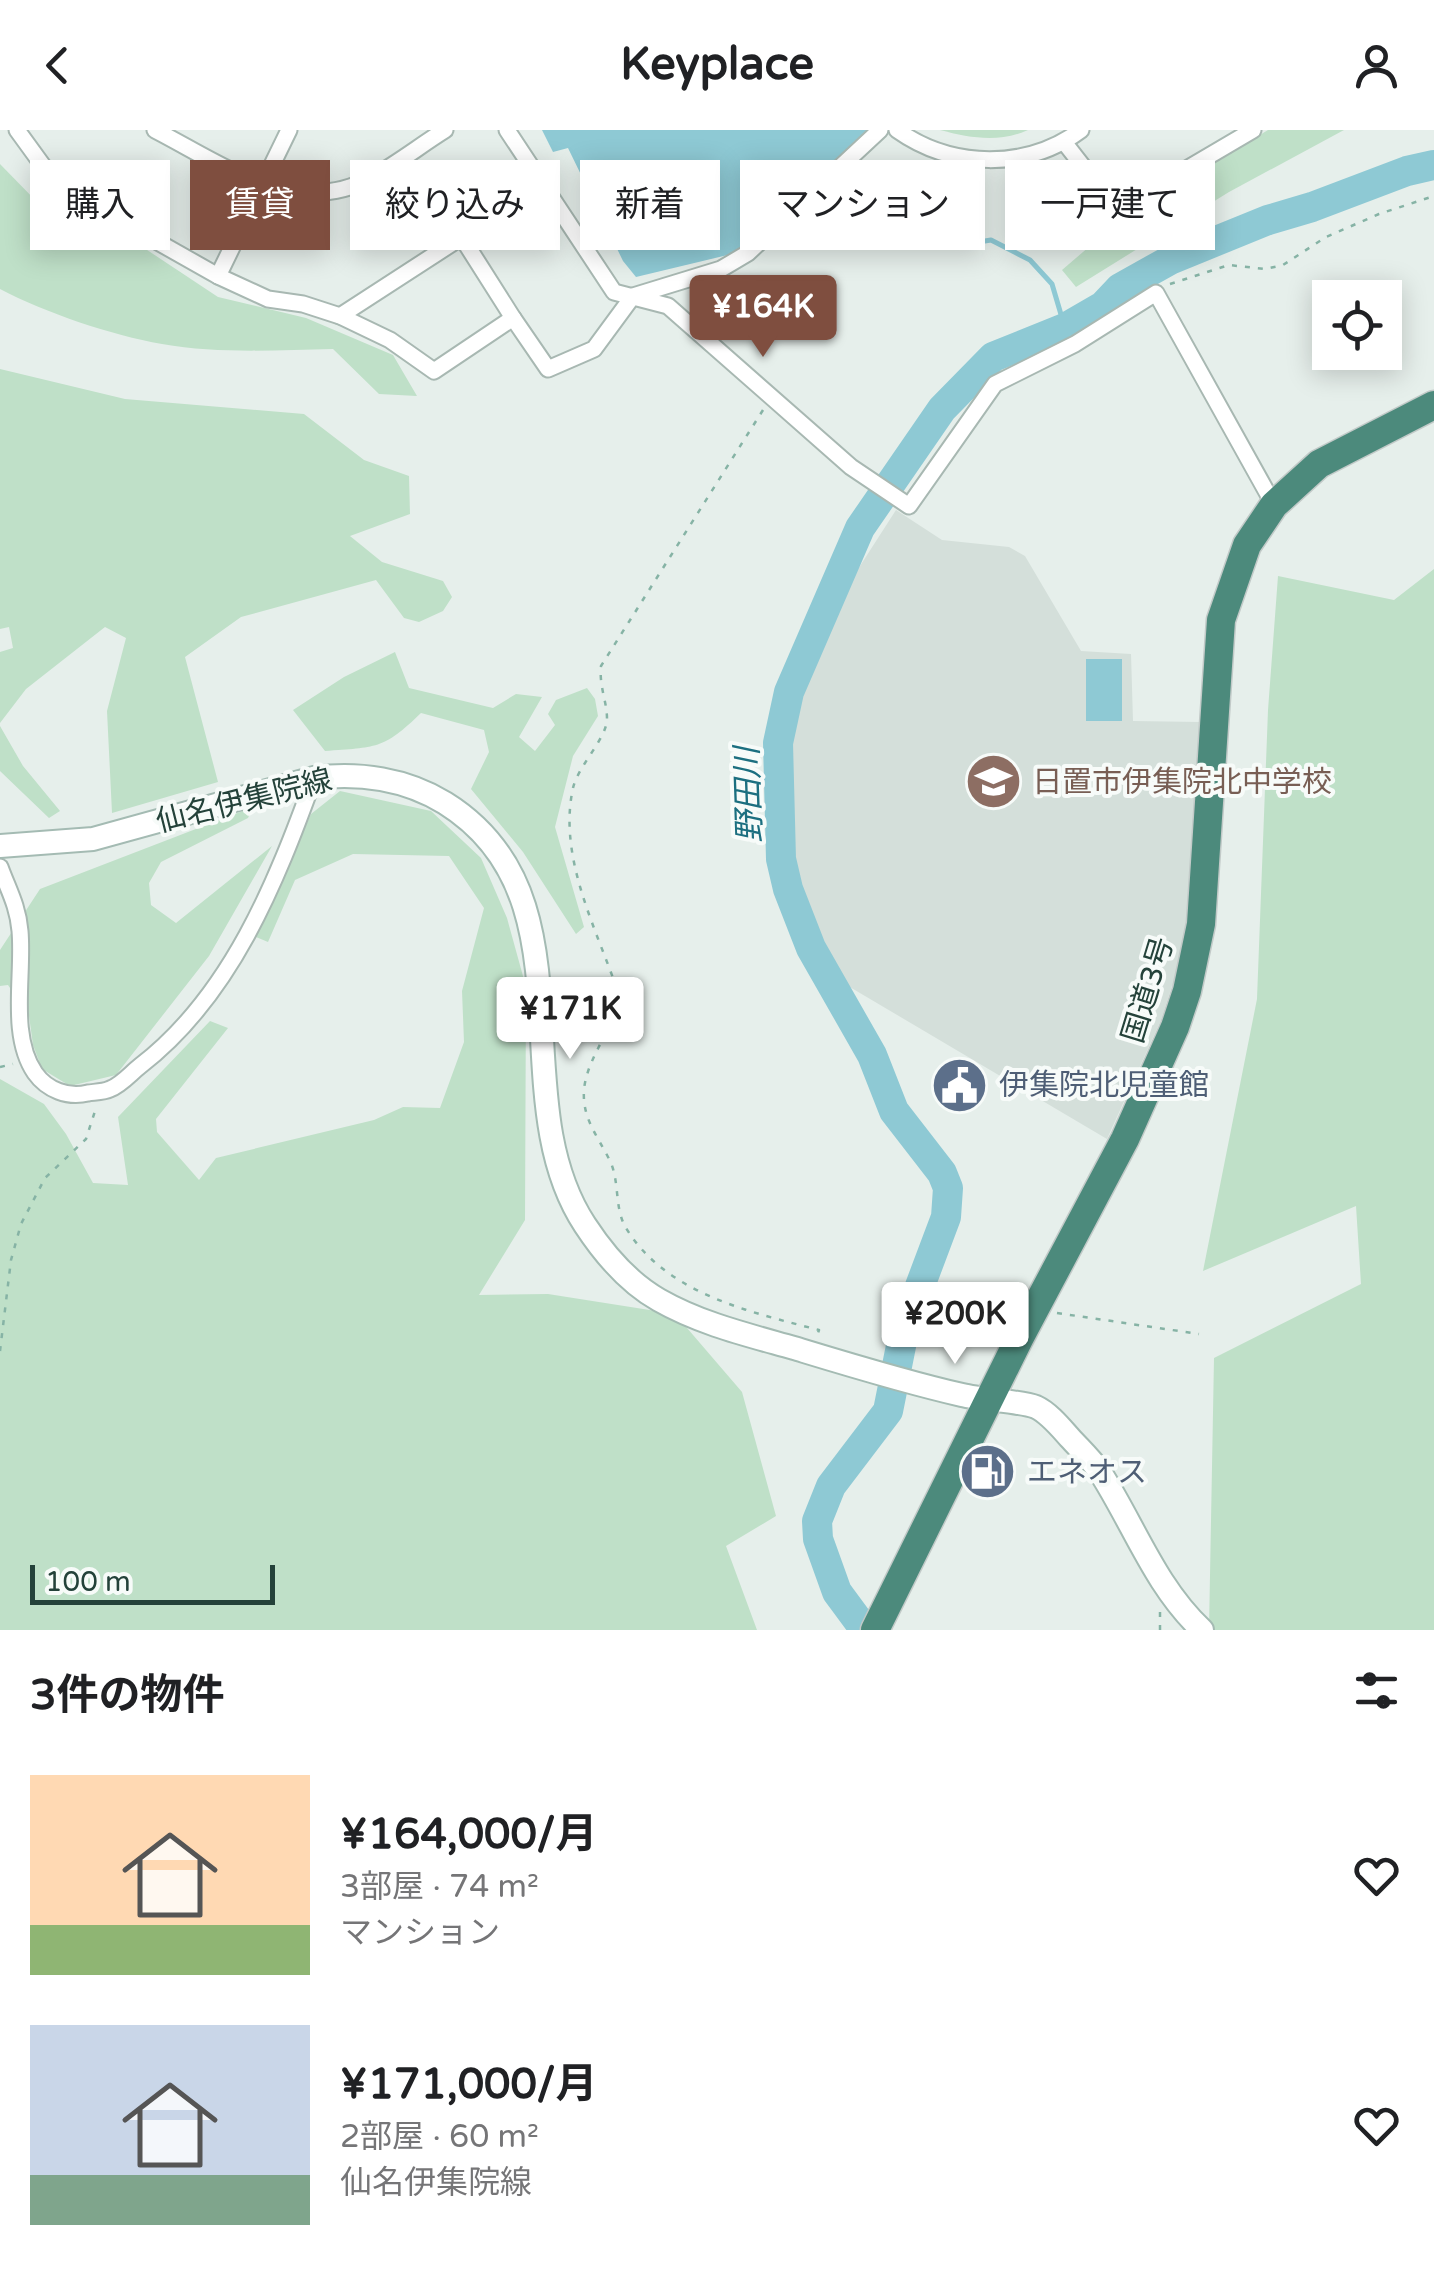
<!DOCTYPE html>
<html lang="ja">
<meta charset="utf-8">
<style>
body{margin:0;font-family:"Varela Round","Noto Sans JP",sans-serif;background:#f2f2f2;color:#202124;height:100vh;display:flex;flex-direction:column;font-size:38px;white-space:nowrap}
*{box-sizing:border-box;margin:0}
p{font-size:32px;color:#757577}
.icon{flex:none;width:55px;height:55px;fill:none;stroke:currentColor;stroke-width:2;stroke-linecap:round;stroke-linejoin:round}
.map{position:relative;height:1500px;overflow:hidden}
.sheet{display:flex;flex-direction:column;background:#fff;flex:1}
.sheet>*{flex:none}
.guide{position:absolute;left:30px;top:30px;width:1375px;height:90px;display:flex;gap:20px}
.buttons{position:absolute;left:1312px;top:150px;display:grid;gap:20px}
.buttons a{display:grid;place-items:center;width:90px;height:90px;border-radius:0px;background:#fff;box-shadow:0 5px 25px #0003;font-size:50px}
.scale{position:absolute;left:30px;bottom:25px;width:245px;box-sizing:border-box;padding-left:10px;border:5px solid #24423a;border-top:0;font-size:28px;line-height:35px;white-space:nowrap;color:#24423a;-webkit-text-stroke:8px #f7fbf9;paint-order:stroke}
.price{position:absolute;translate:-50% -85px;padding:0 22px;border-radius:10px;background:#fff;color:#222;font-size:32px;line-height:65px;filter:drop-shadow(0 2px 5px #0008)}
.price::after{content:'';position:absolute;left:50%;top:60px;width:30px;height:22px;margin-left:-15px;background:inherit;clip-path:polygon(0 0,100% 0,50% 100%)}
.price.active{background:#7f4e3f;color:#fff}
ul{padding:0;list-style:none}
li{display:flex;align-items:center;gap:30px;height:250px;padding:0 30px}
li span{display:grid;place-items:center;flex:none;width:280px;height:200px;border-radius:0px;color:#555}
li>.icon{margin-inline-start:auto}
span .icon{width:120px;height:120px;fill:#fffc;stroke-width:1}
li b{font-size:42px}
h2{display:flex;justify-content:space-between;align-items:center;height:120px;padding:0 30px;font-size:42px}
.tag{padding:0 35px;border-radius:0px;background:#fff;box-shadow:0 5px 25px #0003;font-size:35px;line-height:90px}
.tag.active{background:#7f4e3f;color:#fff}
header{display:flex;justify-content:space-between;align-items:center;height:130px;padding:0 30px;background:#fff;font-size:45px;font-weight:700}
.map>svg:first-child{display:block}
</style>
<header><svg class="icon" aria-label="back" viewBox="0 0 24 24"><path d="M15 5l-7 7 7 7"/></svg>Keyplace<svg class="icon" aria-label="person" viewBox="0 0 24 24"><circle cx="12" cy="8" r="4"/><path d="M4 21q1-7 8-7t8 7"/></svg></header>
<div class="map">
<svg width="1434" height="1500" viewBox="0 0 1434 1500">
<rect width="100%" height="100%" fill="#e6efeb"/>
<polygon fill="#d4dfda" points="896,380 942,410 1009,417 1025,426 1081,521 1131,524 1133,591 1200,592 1192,758 1179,849 1172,856 1161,890 1107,1009 843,853 827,833 795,737 790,704 789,601 798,563 851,450"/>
<g fill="#bfe0c8">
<path d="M940,0H1028C999,13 970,8 940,0Z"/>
<polygon points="1268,0 1344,0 1229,62 1076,157 1062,140 1118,92"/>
<path d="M0,34L39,74L126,106L218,167L306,188L393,225L417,266L379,264L333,219C277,220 218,224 162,214C111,205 46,183 0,159Z"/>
<polygon points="0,239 125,269 304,284 364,330 409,346 410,384 350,406 382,432 443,451 452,467 443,481 419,492 404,488 376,450 241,487 185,527 218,652 112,683 107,581 126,508 105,497 26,559 0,593 0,522 13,518 9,497 0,499"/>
<polygon points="1434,439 1434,1500 1209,1500 1214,1228 1361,1154 1356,1076 1203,1141 1257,869 1268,580 1278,446 1394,470"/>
<path d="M395,522L409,558L493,578L516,564L542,567L519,607L535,621L555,595L548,584L556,570L587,558L595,569L598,586L573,626L555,697L584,797L576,804L523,722L471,659L489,622L484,600L421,583C383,620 376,617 325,621L293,580L344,547Z"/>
<polygon points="0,596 23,636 60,681 49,688 0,641"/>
<polygon points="340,661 431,681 481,728 507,788 526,857 525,1090 479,1165 548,1164 675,1184 742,1262 776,1386 726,1416 757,1500 0,1500 0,949 44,974 66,1004 93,1053 128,1055 118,987 210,891 228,898 156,989 157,1002 199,1050 216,1028 374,990 403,977 440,978 464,912 462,861 484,778 449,726 353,724 295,750 268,812 256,807 311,684"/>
<polygon points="253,677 248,688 161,732 149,753 151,775 176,793 272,716 209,826 116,945 70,956 42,939 33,915 29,886 8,855 0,856 0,820 40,759"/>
</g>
<g fill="#8ec9d4">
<polygon points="542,0 869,0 736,123 636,147 623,131 568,18 553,22"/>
<rect x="1086" y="529" width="36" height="62"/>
</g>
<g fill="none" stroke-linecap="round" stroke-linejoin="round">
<polyline stroke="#8ec9d4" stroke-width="5" points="861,39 930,95 960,115 991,110 1030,130 1052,154 1065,198"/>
<polyline stroke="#8ec9d4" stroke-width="30" points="865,1500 837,1462 818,1409 817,1391 831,1356 888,1281 905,1196 946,1087 948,1058 942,1043 894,981 872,925 811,818 788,759 781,729 778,613 789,562 860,398 942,279 993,227 1065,198 1103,176 1120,158 1172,129 1268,90 1312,77 1407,41 1434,35"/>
<defs>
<g id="minor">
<polyline points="17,0 57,55 218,146 268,169 303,174 340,186 390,210 434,241 513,188 548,239 594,219 633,166 721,139 748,123 880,0"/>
<path d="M155,0C223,35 295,90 373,47C398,33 421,15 445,0"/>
<polyline points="507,0 614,162 668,176 851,337 909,376 995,254 1075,214 1156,163 1274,375"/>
<path d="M897,0C952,39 1027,40 1081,0"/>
<polyline points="1064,12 1117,80 1253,0"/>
<polyline points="461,106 513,188"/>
<polyline points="218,146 289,0"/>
<polyline points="340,186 542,55"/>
<path d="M0,737C8,759 18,776 20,801C24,845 9,905 35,943C47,960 68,968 88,963C95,962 104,962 110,959C121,955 131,943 140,936C231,866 276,753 314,648"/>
</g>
<path id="secondary" d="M0,716L93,709L314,648C359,642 406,649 445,673C596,767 500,966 585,1095C604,1124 629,1153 659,1170C701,1194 748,1205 794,1218C850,1235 905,1252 962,1265C982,1270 1020,1271 1036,1277C1049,1283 1061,1298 1070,1308C1080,1319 1091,1329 1100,1342C1134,1395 1155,1456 1202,1500"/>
<polyline id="trunk" points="875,1500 1019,1209 1125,1009 1175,897 1187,861 1201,794 1221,490 1247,415 1274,375 1319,334 1434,275"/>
</defs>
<use href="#minor" stroke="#a8b8b2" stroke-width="19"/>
<use href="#secondary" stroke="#a4bbb3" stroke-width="26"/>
<use href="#trunk" stroke="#c2cac8" stroke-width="31"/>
<g stroke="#86b3a5" stroke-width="2.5" stroke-dasharray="5 8" stroke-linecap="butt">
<polyline points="1170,154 1229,135 1265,139 1283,135 1326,107 1379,84 1434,66"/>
<path d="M763,280L601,536C599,557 607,571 607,589C607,608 578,636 573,658C558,726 595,796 617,859C620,894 587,924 584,960C582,989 598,1006 610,1031C620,1052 614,1078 626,1098C666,1164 750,1182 819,1200L818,1203"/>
<polyline points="0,937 13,934"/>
<polyline points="1057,1183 1199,1204"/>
<polyline points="0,1221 11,1130 21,1094 45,1048 86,1009 95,981"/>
<polyline points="1160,1482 1160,1500"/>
</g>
<use href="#minor" stroke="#fff" stroke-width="15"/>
<use href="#secondary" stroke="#fff" stroke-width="22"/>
<use href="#trunk" stroke="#4c8a7c" stroke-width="28"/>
</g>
<defs>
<symbol id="school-disc" viewBox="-11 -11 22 22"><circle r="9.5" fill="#8d6e63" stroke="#f7fbf9"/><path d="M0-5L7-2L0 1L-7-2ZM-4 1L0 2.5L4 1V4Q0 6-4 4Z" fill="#fff"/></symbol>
<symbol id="civic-disc" viewBox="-11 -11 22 22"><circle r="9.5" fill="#5c6f8a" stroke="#f7fbf9"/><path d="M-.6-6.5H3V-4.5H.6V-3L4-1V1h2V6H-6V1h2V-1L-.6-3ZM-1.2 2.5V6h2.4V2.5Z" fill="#fff"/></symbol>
<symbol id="fuel-disc" viewBox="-11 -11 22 22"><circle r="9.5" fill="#5c6f8a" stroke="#f7fbf9"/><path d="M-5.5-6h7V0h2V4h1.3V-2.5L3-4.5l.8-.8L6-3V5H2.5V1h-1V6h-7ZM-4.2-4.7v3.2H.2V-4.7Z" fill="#fff"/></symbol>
</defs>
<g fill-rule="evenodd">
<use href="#school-disc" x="962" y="620" width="63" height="63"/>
<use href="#civic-disc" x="928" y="924" width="63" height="63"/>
<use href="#fuel-disc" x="956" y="1310" width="63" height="63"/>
</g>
<g text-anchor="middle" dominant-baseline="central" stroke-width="8" stroke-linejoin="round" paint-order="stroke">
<g font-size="30" fill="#785e54" stroke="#f7fbf9" text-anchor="start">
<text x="1032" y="652">日置市伊集院北中学校</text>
</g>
<g font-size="30" fill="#24423a" stroke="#f7fbf9">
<text transform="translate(244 671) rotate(-14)">仙名伊集院線</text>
<text transform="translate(1148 860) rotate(-73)">国道3号</text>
</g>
<g font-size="30" fill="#4e5e75" stroke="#f7fbf9" text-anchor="start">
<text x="999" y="955">伊集院北児童館</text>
<text x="1027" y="1342">エネオス</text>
</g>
<g font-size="32" font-style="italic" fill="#1c6f80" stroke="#f7fbf9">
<text transform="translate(749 665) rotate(-92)">野田川</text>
</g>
</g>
</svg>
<div class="buttons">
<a><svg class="icon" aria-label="locate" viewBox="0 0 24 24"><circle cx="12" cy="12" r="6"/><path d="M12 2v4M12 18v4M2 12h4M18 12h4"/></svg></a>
</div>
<div class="scale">100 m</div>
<b class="price active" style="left:763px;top:230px">¥164K</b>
<b class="price" style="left:570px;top:932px">¥171K</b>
<b class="price" style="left:955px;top:1237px">¥200K</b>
<div class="guide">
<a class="tag">購入</a>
<a class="tag active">賃貸</a>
<a class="tag">絞り込み</a>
<a class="tag">新着</a>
<a class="tag">マンション</a>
<a class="tag">一戸建て</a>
</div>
</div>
<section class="sheet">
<h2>3件の物件<svg class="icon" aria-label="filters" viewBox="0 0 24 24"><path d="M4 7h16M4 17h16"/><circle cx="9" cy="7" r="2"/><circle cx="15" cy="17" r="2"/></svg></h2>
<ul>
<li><span style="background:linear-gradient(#ffd9b3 75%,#8fb573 0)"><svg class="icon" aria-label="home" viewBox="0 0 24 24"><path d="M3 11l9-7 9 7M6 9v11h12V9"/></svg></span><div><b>¥164,000/月</b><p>3部屋 · 74 m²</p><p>マンション</p></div><svg class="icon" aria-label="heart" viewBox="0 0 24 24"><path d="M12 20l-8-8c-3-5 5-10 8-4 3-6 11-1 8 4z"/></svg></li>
<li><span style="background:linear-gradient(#c9d6e8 75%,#7fa58c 0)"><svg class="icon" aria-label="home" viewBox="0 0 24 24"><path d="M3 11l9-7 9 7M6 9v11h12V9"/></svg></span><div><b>¥171,000/月</b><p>2部屋 · 60 m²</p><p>仙名伊集院線</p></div><svg class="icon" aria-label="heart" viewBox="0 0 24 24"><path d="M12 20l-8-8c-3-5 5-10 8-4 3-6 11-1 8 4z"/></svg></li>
</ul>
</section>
